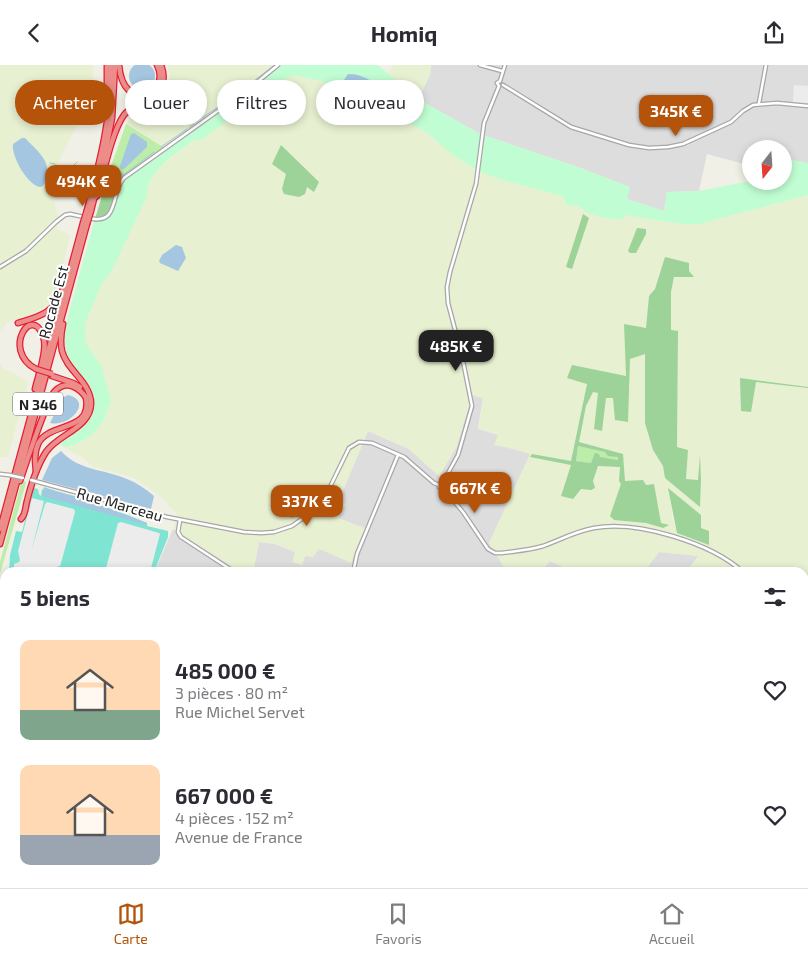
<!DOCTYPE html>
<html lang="fr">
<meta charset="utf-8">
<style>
body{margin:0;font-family:"Exo 2",sans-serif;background:#f7f7f7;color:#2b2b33;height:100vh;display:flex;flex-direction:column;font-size:19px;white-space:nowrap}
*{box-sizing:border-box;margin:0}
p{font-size:16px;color:#7c7c81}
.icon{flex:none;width:28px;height:28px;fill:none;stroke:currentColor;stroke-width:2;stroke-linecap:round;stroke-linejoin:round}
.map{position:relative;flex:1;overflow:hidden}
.side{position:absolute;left:0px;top:502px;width:809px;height:321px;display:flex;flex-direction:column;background:#fff;border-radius:15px 15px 0 0;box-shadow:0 2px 8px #0003}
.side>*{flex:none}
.top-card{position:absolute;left:15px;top:15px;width:500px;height:45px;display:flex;gap:10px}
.needle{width:32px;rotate:197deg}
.fabs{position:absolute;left:742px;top:75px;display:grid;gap:10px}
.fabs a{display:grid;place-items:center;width:50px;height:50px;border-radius:50%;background:#fff;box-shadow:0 2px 8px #0003;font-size:25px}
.price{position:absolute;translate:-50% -42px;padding:0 11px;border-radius:10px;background:#b45309;color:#fff;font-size:16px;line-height:32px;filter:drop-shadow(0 1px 2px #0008)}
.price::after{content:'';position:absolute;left:50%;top:30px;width:15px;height:11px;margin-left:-8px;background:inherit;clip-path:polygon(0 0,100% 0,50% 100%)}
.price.current{background:#222;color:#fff}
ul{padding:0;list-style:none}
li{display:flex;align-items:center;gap:15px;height:125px;padding:0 20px}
li span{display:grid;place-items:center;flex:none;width:140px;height:100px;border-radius:10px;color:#555}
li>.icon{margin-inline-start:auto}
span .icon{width:60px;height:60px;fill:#fffc;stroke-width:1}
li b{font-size:21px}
h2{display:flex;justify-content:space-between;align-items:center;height:60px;padding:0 20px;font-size:21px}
.tag{padding:0 18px;border-radius:22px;background:#fff;box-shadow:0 2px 8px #0003;font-size:18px;line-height:45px}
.tag.current{background:#b45309;color:#fff}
header{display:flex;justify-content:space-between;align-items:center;height:65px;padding:0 20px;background:#fff;font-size:22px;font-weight:700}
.tab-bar{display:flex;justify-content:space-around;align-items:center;height:70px;border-top:1px solid #e1e1e2;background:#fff;font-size:14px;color:#7c7c81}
.tab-bar a{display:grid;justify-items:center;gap:2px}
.tab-bar .current{color:#b45309}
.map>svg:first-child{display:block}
</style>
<header><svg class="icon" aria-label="back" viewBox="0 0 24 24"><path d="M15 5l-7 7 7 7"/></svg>Homiq<svg class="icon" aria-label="share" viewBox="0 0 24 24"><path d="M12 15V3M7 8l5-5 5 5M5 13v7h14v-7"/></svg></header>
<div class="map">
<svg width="808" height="823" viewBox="0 0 808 823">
<rect width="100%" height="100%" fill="#f1f0e6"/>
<g fill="#dedddd">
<polygon points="431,0 808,0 808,99 787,94 784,103 784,84 751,84 751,101 707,89 699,126 667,127 664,146 627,134 629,122 578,102 480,69 418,34 430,10"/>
<polygon points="468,329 483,333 478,363 498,370 510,383 531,389 489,478 507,507 154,508 173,464 238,505 253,507 259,477 275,479 295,487 302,500 305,491 318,484 354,487 365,464 338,453 339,435 368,366 409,384 439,411 456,383 469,341"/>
<polygon points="659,487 699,491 686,507 643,508"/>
<polygon points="550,496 573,506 575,506 579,502 592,507 539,508"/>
<polygon points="804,604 808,605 808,823 189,823 191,819 524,819 532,821 533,819 804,819"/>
</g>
<polygon fill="#c2c6b1" points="95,819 191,819 189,823 92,823"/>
<g fill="#e7f0d0" fill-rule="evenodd">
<polygon points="0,0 93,0 93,26 91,36 68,77 53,109 51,119 51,126 60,157 56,164 70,170 57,228 47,241 33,249 8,257 0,266"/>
<polygon points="167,0 282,0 250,26 166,84 126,59 136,48 158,36 165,29 170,13"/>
<polygon points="393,0 431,0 430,10 418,34 388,9"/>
<path d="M297,11L322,16L354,42L379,53L405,56L426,67L454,91L478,106L502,115L564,131V138L566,140L579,141L586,147L625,150L680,159H699L808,130V605L804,604V508L686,507L698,491L659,487L643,507L627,502L624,507H617L611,505L609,507H592L579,502L575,506L550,496L539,507H507L489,478L530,389L518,385L494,380L498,370L478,364L481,351L483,333L468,329L469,341L456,383L439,411L409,384L368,366L339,435L346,439L338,453L365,463L351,498L319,484L313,492L305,491L302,500L292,497L295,487L275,479L259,477L253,507L238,505L173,464L177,449L158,429L134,413L94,402L83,393L63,382L74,380L103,357L111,335L101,301L87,280L85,273V259L100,222L114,201L146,124L157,104L194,75L201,74L282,16L289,12ZM665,192L689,206L693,212L675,211L671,227V266L678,267L677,382L688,385L686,414L698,415L701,396L700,441L665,413L663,401L653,385L645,358V289L630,293L628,356L613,333H606L602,365L598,328L593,327L586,341L579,377L623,389L625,416L643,415L646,420L654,419L661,458L668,460L663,463L646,458L614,455L610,451L621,419L619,416L620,402L598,401L591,425L581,424L561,431L571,400L531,392L533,389L571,396L587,318L626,311L624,259L646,263L649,231L655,224ZM669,424L701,463L709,480L677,468L672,451Z"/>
<polygon points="0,298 2,302 28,317 8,392 0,392"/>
</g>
<g fill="#bceda9">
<polygon points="126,59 166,84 128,112 111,101"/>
<polygon points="578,381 605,387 618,392 618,395 600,392 599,389 591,398 576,396"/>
<polygon points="22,415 25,416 26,418 0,509 0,497"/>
</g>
<g fill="#9dd298" fill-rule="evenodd">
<polygon points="281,80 319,117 314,127 307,122 305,129 299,132 284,129 282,124 286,109 272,99"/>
<path d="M111,101L128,112C109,128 124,157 94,157Z"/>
<polygon points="583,149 589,153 572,204 566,202"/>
<polygon points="637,163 646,164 646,169 636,188 630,188 628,186"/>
<path d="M665,192L689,198V206L694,212H674L671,227V265L678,266L677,382L688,385L686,414L698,415L700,390L701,415L700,442L665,413L663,401L653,385L645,358V289L630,294L628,357L615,355L613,333H606L602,366L594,364L598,328L593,327L586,341L579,377L623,389L625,416L643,415L646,420L654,419L661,458L669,460L663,463L646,458L614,455L610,451L621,419L619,416L620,402L598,401L593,416L595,423L591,425L581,424L573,434L561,431L571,400L530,392L532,389L571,396L587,319L567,313L572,300L626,311L624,259L646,263L649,231L655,224ZM578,381L605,387L608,391L618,392V395L600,392L599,389L595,388L591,398L576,396Z"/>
<polygon points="740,313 808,322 808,323 756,317 751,347 741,346"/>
<polygon points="668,423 701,450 701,463 709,466 709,480 677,468"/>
</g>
<g fill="#c1fdd3">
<path d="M282,0H378L418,34L480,69L578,102L630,122L627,134L664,146L667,127L699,126L751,116H784V104L787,94L808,98V130L699,159H680L625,150L624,153L620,155L600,152L586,147L579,141L566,140L563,131L502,115L478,106L454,91L426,67L405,56L379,53L354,42L322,16L297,11L289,12L201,75H194C176,89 146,106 147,131L114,201L100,222L85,259V273L87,280L101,301L111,335L103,357L91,371L74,380L63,382L58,376L83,362L92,350L94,339L93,329L66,290L64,265L94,157C124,156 109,128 128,112L250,26Z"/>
<polygon points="5,719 5,786 0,810 0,737"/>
</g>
<g fill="#80e4d3">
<polygon points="44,422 118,446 147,458 147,461 168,466 168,472 154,507 9,508 10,490 16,466 22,467 30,434 31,434 34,423 38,424 39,429 41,431 42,424 43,425"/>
<polygon points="5,520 5,657 2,654 0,657 0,538"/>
</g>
<g fill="#ececec">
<polygon points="794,20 808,21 808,38 793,37"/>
<polygon points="32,433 44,436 31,487 45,439 47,437 74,444 75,447 61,498 60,501 58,501 57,506 58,507 14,507 14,499 19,497 20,495 18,486"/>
<polygon points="121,457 159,468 160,469 150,507 105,507 118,458"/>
</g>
<g fill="#a4c6e1">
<circle cx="142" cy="11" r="13"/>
<path d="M348,9C367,8 387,27 400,39L397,46C379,42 348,36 344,15Z"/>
<polygon points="134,68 147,77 147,82 124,104 121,104 120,101 131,69"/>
<path d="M22,73H25C36,85 50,94 47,111C46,117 45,119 41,122C29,122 11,92 13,79Z"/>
<polygon points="176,180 182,182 186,193 178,206 160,198 159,196 162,190"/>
<path d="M68,330C94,336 69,363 50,358L54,350L52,349C56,342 59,333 68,330Z"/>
<path d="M61,386C79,406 104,404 127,414C137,418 146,424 154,431L151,444L42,415L52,393Z"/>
<path d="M308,421L315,425C319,438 301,447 292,453L286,451L284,447C295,436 287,424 308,421Z"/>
<polygon points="44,423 78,432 147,458 147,460 42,431"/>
</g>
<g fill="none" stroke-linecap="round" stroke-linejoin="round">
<g stroke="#a4c6e1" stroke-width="1">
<polyline points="236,30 273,1"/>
<polyline points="196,57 234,31"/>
<polyline points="189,62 194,59"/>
<polyline points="161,82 187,64"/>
<polyline points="50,98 55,99"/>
<polyline points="62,105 67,107 77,97"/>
<polyline points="114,106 121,110"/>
<polyline points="110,122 119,113 154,87"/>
</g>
<defs>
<g id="minor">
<polyline points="480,0 502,6"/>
<polyline points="503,20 571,62 629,80 649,83 668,82 683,79 731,57 743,46 753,40 777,38 808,41"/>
<polyline points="759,38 766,0"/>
<path d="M89,153C120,161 110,128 124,113L250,23L278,0"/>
<polyline points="0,202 26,186 56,157 65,150 70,149 84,152"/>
<polyline points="0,409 9,410"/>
<polyline points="42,418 167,452 244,467 261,468 274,467 292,461 313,446 327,428 349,383 359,377 372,378 404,392 434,418 439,420 439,422 442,422 442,419 458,390 472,341 462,291 448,238 447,222 450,207 476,119 484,58 499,21 497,18 500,16 505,0"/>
<path d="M442,422L463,447L488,484L495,488H502C516,486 530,485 543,481C560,475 576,466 594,463C637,455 712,478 744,508"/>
<polyline points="180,455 178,467 181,472 236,508"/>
<polyline points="353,508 357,489 398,390"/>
<polyline points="804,526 808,526"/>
<polyline points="633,823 633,819"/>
</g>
<g id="highway">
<path d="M119,0C123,50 172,29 157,0"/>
<polyline points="107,41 107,0"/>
<polyline points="103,99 112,53 115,0"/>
<path d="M94,133L97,131C103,111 112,66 124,50C138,33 173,31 161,0"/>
<path d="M87,145C100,97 112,50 111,0"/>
<polyline points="91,146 95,130"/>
<path d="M18,258C41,251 54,248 63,224"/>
<polyline points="52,311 73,318 80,322"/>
<path d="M35,324C38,311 47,287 44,275C34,235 0,285 36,304"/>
<path d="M36,406C35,397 34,388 38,379C49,356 93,368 86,332"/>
<path d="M20,416C28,392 36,369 45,346C48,340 50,331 55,326C67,314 80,323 87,334"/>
<path d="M21,454C26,449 25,443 27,436C31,420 37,401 46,387C58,369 91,363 91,338C90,316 67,306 62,286C60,277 61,268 63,259"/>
<polyline points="0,464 83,158"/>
<polyline points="0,479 87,159"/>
</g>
</defs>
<use href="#minor" stroke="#a7a7a7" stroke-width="5"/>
<use href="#highway" stroke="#e51d36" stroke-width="7"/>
<use href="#minor" stroke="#fff" stroke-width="2.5"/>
<use href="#highway" stroke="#ec8d8a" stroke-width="4.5"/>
<g stroke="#6e6e6e" stroke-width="1">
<polyline points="0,815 5,791"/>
<polyline points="12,823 13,819"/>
</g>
<defs>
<g id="minor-bridge">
<polyline points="9,410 23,413"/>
<polyline points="31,415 42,418"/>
</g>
<g id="highway-bridge">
<polyline points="83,158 87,145"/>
<polyline points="87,159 91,146"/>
<polyline points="36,304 52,309"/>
</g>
</defs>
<use href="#minor-bridge" stroke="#a7a7a7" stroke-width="5" stroke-linecap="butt"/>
<use href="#highway-bridge" stroke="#e51d36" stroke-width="7" stroke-linecap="butt"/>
<use href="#minor-bridge" stroke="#fff" stroke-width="2.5"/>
<use href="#highway-bridge" stroke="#ec8d8a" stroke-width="4.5"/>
</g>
<g text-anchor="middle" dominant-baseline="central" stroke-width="4" stroke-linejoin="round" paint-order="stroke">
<rect fill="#fff" stroke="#636363" stroke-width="1" x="13" y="327.5" width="50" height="23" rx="4"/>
<g font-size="14" font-weight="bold" fill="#202020">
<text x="38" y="339">N 346</text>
</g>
<g font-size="15" fill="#202020" stroke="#fff">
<text transform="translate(53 237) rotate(-75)">Rocade Est</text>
<text transform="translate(120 439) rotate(16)">Rue Marceau</text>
</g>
</g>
</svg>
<div class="fabs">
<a><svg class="needle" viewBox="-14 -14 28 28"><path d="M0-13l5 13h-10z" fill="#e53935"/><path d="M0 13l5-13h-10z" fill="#7c7c81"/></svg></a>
</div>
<b class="price" style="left:676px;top:72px">345K €</b>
<b class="price" style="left:83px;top:142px">494K €</b>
<b class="price current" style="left:456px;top:307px">485K €</b>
<b class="price" style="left:475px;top:449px">667K €</b>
<b class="price" style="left:307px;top:462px">337K €</b>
<div class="top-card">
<a class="tag current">Acheter</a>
<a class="tag">Louer</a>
<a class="tag">Filtres</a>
<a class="tag">Nouveau</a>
</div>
<section class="side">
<h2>5 biens<svg class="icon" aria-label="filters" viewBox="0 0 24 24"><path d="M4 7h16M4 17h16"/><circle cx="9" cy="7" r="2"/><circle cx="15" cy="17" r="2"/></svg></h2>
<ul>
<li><span style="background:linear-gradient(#ffd9b3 70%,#7fa58c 0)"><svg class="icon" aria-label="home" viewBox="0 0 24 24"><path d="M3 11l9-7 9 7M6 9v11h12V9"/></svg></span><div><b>485 000 €</b><p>3 pièces · 80 m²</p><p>Rue Michel Servet</p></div><svg class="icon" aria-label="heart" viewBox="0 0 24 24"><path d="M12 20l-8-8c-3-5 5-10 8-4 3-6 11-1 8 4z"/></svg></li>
<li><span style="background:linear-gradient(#ffd9b3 70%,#9aa5b1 0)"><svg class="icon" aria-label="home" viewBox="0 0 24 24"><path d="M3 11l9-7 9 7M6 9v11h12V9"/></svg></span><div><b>667 000 €</b><p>4 pièces · 152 m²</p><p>Avenue de France</p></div><svg class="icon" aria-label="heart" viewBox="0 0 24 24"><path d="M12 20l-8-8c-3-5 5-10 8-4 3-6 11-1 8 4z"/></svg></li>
</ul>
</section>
</div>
<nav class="tab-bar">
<a class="current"><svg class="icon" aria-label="map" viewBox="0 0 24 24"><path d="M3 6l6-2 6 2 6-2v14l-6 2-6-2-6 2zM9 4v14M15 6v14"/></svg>Carte</a>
<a><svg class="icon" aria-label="saved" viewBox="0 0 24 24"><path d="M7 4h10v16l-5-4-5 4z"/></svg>Favoris</a>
<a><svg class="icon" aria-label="home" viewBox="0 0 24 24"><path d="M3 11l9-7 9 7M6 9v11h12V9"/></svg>Accueil</a>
</nav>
